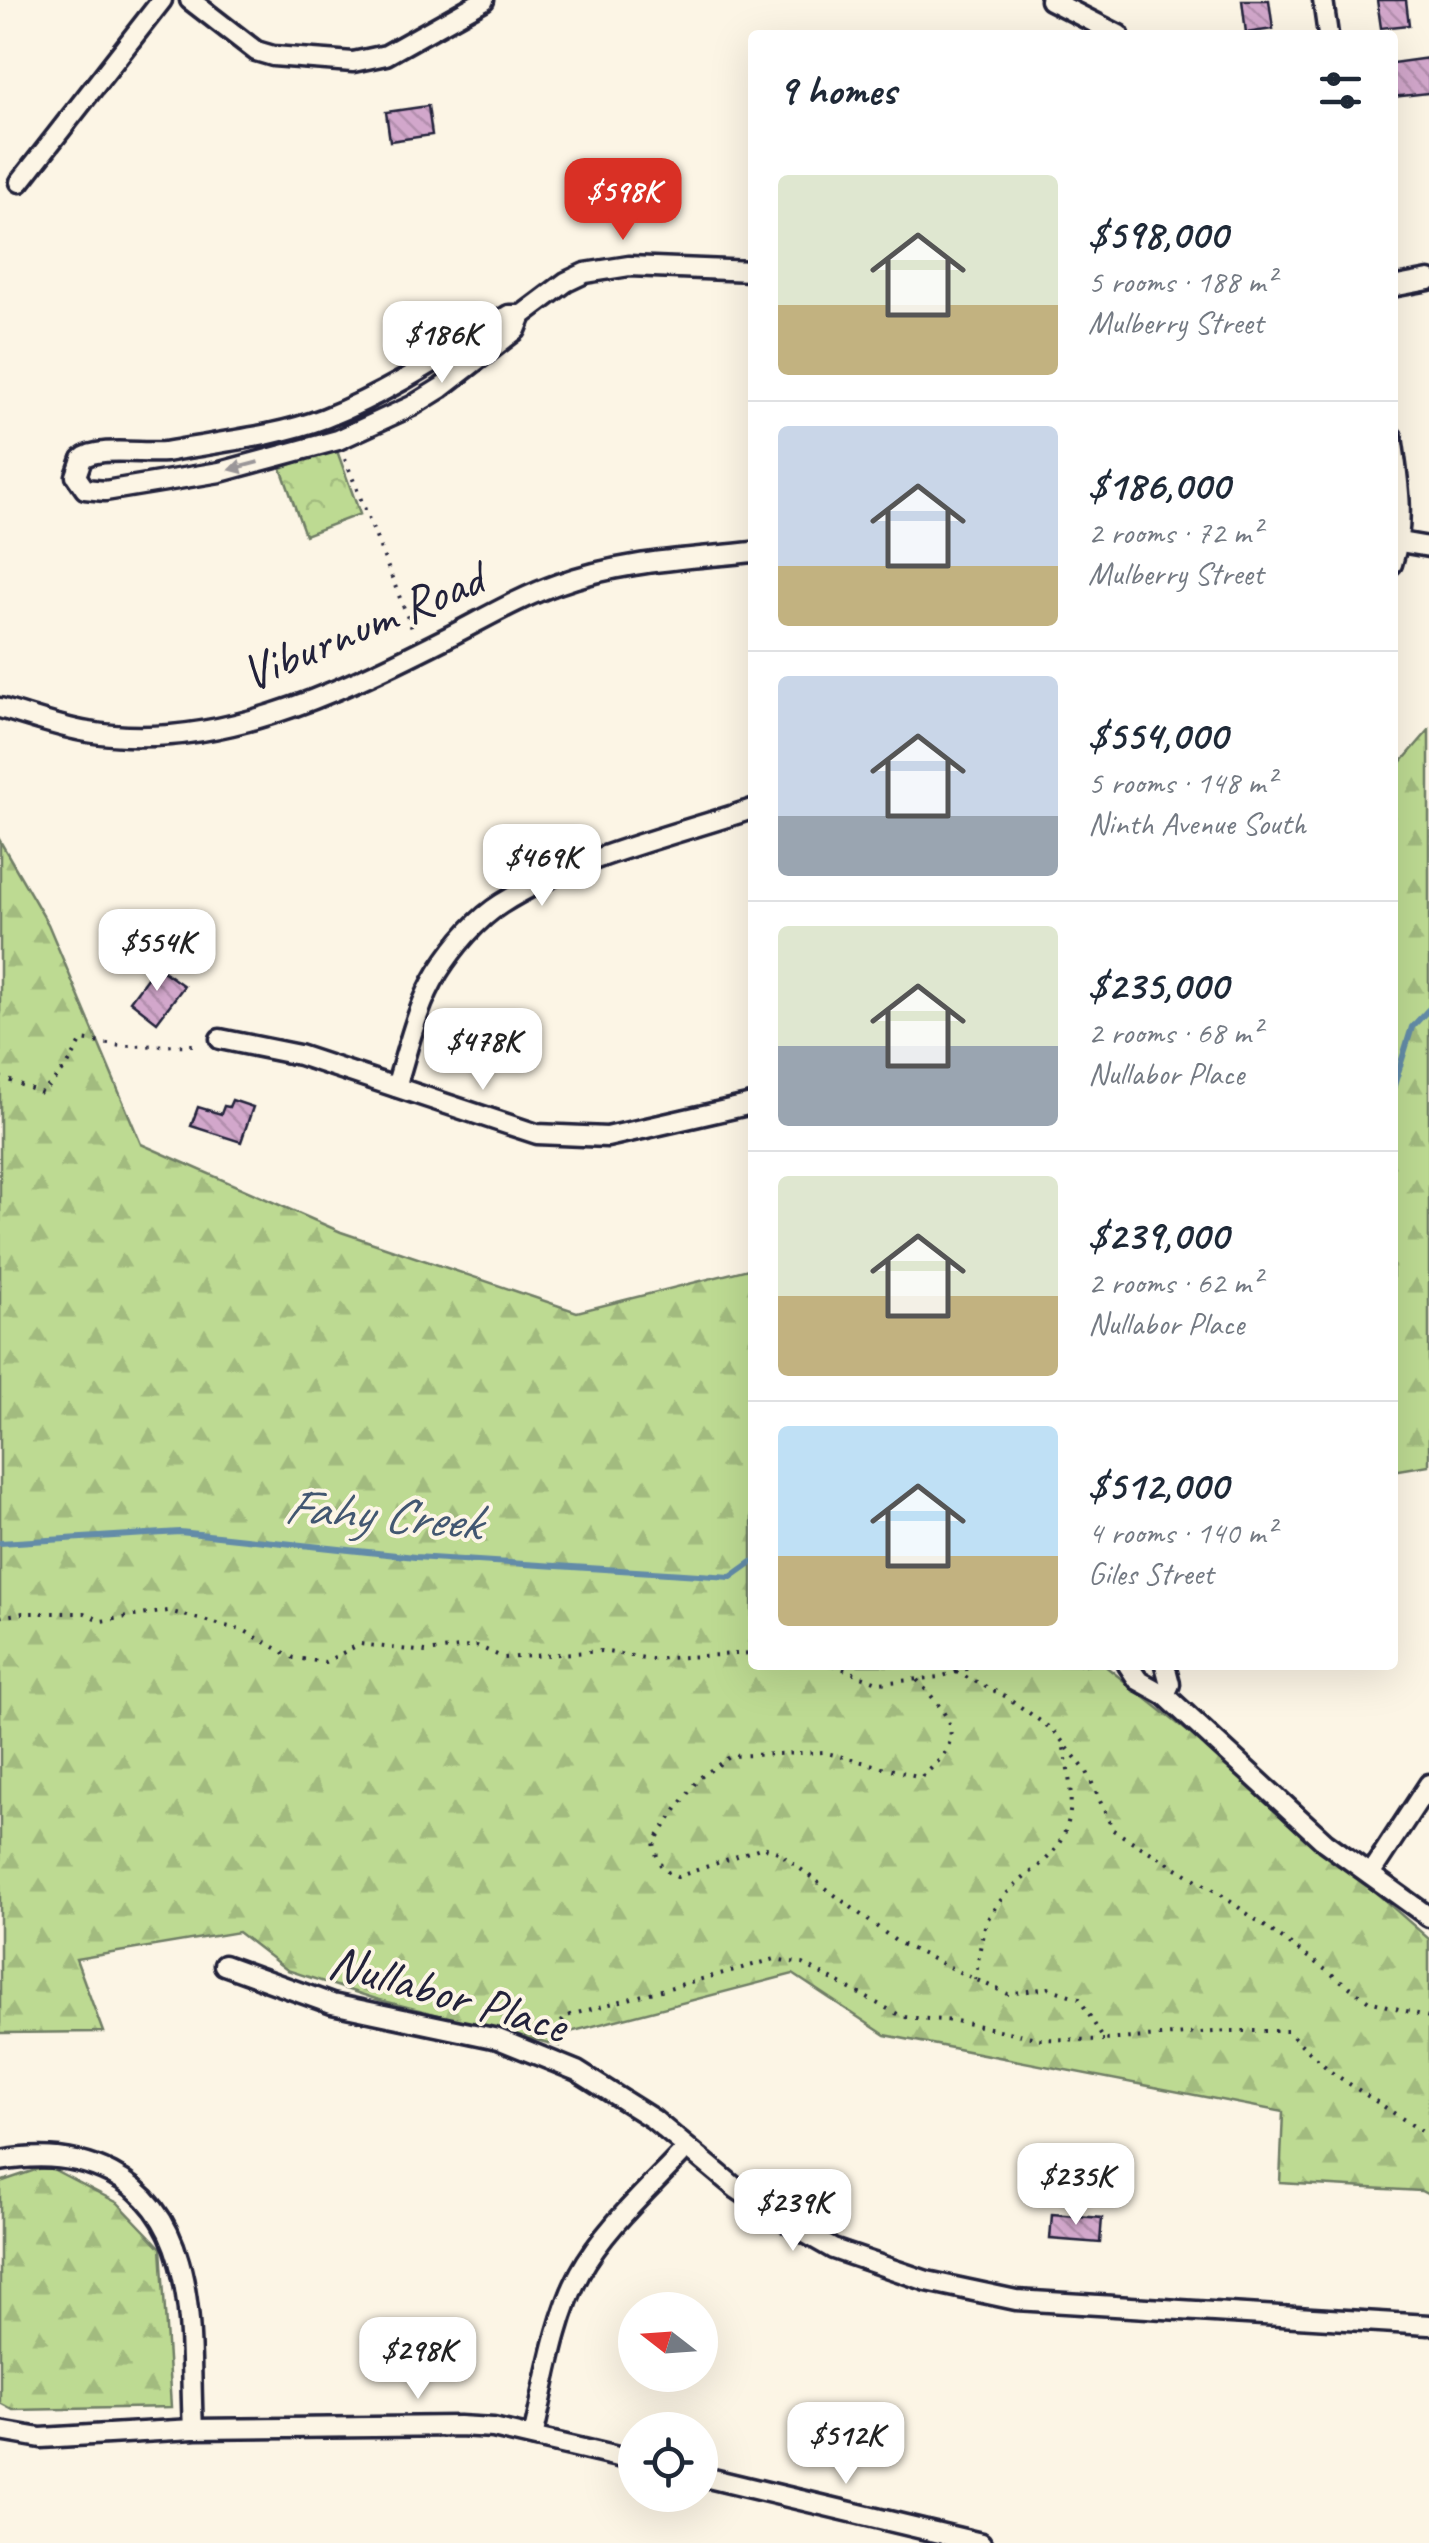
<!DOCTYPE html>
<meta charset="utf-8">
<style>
body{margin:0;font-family:Caveat,sans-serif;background:#f6f6f7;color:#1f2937;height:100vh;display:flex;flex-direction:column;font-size:38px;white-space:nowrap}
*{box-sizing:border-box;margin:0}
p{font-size:32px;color:#747a83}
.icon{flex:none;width:55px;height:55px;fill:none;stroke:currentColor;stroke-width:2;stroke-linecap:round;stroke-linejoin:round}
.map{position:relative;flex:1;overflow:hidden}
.panel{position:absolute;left:748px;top:30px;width:650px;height:1640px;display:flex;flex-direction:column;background:#fff;border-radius:10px;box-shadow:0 10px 40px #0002}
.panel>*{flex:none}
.needle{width:65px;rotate:287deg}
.fabs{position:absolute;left:618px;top:2292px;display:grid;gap:20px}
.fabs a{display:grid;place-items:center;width:100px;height:100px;border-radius:50%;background:#fff;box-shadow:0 10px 40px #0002;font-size:50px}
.price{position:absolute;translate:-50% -85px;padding:0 22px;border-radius:20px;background:#fff;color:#222;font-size:32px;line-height:65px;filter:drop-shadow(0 2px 5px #0008)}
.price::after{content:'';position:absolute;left:50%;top:60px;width:30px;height:22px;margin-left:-15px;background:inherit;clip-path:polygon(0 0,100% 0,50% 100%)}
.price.on{background:#d93025;color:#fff}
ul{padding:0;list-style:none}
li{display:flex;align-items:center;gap:30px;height:250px;padding:0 30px}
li+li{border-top:2px solid #e0e1e3}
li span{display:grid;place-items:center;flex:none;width:280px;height:200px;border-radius:10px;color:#555}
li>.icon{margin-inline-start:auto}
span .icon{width:120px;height:120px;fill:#fffc;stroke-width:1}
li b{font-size:42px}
h2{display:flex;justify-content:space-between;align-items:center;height:120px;padding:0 30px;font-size:42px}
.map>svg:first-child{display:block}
</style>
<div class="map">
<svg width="1429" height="2543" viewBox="0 0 1429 2543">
<defs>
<pattern id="forest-firs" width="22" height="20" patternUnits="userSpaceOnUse" patternTransform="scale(2.5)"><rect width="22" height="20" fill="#bdda92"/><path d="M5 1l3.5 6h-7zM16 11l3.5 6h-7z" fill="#a2bb7f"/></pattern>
<pattern id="park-crowns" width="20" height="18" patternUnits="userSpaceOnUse" patternTransform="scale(2.5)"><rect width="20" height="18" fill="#bdda92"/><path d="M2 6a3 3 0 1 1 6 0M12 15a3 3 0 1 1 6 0" fill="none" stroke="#a2bb7f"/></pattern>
<pattern id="building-back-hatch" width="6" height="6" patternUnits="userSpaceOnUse" patternTransform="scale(2.5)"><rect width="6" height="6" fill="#d2a7cb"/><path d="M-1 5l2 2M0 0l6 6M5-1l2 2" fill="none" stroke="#b48faf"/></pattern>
</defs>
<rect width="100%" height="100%" fill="#fcf5e5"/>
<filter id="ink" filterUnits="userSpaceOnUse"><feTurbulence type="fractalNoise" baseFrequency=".01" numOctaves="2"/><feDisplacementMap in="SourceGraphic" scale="20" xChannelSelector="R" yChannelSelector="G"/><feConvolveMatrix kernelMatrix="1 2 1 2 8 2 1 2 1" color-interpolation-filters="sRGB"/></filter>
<g filter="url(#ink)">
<g fill="url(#forest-firs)" stroke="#707e66" stroke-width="2.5">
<polygon points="1429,730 1429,1465 1393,1471 1392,773"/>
<polygon points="0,841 48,924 141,1144 341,1232 577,1312 752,1268 752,1665 1104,1665 1231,1766 1429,1939 1429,2195 1421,2191 1280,2183 1283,2112 885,2035 793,1974 566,2033 560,2046 376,1999 287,1970 238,1932 76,1959 103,2032 0,2033"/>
<polygon points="47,2166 118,2203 161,2248 171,2407 13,2410 0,2403 0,2182"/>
</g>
<polygon fill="url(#park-crowns)" stroke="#707e66" stroke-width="2.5" points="336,448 360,514 305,535 281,468"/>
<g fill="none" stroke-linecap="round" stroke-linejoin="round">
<g stroke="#638ca8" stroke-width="6">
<polyline points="1392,1092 1412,1027 1429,1009"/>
<polyline points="0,1543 180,1532 415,1557 731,1577 752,1562"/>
</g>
</g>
<g fill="url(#building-back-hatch)" stroke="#22223b" stroke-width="2.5">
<polygon points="1242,0 1269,0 1273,29 1246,33"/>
<polygon points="1377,0 1406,0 1409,25 1381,28"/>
<polygon points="1429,58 1429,93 1392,97 1392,63"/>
<polygon points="428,106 432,135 390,141 386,112"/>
<polygon points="156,966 184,986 157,1022 130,1001"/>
<polygon points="232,1100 253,1107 241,1142 191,1126 198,1107 221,1114 224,1106 229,1107"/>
<polygon points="1052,2214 1102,2218 1100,2243 1050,2239"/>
</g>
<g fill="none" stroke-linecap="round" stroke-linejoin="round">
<defs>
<g id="minor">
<polyline points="190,0 256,51 273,56 353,62 386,55 484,0"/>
<polyline points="1050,0 1119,35"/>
<polyline points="1323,0 1328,35"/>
<polyline points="20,182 162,0"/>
<polyline points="1392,287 1429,280"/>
<path d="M522,315H509C449,352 391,392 325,418C275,437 218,442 165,452C143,454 97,446 82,459L76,476L85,489L105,491L220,472L338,440L412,406L441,388L516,330L522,315L566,282L585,273L629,266L752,271"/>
<path d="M1392,437C1398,479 1406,523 1392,564"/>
<polyline points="1400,542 1429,547"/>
<path d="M0,708C29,716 58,727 88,732C212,753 335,694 442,640C480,621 518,598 558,584C620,561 688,559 752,552"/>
<polyline points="220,1039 299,1055 537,1134 607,1137 752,1104"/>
<path d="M396,1087C408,1048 417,1006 438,972C454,947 477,919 501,904C573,858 671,836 752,809"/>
<polyline points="1128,1665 1138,1680 1165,1695 1325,1842 1429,1917"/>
<polyline points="1165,1695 1170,1684 1165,1665"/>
<polyline points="1370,1874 1429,1784"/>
<polyline points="224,1965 332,2004 498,2039 577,2071 653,2119 737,2189 789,2224 833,2249 927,2281 1016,2300 1429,2325"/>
<path d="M0,2161C82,2146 156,2176 179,2262C194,2314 190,2375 193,2429"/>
<polyline points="0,2431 41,2438 193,2429 459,2426 493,2428 635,2461"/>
<path d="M533,2437C546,2383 554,2322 580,2273C605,2227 651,2187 686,2149"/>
<polyline points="700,2476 981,2543"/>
</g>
</defs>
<use href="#minor" stroke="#22223b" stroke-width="25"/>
<g stroke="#22223b" stroke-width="4" stroke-dasharray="2.5 8" stroke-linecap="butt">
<polyline points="345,459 413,631"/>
<polyline points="0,1077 42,1093 68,1065 82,1040 121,1046 200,1045"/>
<polyline points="0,1617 23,1613 85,1613 101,1621 168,1611 245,1631 294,1658 325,1662 360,1644 426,1652 477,1646 504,1658 601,1651 651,1659 752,1653"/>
<polyline points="833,1665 880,1683 939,1677 979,1665"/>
<polyline points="956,1672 1007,1697 1054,1731 1087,1772 1113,1830 1220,1894 1369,2001 1429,2017"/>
<path d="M917,1680C952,1718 969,1739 921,1777L823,1752L731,1756L698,1779L654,1842C657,1860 659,1869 677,1877L763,1847L778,1852L897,1942L957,1971L1008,1994L1048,1988L1079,1998L1104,2040L1229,2031H1287L1331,2072L1429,2136"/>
<path d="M975,1980C979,1961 980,1936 988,1919C999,1898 1017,1883 1035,1869C1081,1833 1073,1794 1063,1743"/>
<polyline points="549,2039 566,2016 775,1959 803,1964 903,2017 956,2021 1041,2039 1104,2040"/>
</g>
<use href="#minor" stroke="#fcf5e5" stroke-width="18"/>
</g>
<defs><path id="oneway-solid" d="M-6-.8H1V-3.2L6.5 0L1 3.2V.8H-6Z" transform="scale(2.5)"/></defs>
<use fill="#9a9698" href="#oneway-solid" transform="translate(244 466) rotate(165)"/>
</g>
<g text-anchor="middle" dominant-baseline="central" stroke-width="8" stroke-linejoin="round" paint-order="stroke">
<g font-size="50" fill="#22223b" stroke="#fcf5e5">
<text transform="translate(362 626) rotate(-23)">Viburnum Road</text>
<text transform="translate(448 1993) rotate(16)">Nullabor Place</text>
</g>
<g font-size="52" font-style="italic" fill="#425771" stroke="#fcf5e5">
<text transform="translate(382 1514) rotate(5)">Fahy Creek</text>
</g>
</g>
</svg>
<div class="fabs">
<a><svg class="needle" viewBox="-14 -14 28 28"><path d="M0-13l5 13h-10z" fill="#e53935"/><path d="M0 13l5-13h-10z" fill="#747a83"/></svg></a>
<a><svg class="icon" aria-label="locate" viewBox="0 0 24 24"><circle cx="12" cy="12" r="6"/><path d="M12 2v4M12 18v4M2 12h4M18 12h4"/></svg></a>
</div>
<b class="price on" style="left:623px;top:243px">$598K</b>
<b class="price" style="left:442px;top:386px">$186K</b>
<b class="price" style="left:542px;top:909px">$469K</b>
<b class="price" style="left:157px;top:994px">$554K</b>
<b class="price" style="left:483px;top:1093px">$478K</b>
<b class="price" style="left:1076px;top:2228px">$235K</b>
<b class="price" style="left:793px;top:2254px">$239K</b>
<b class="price" style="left:418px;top:2402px">$298K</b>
<b class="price" style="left:846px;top:2487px">$512K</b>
<section class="panel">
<h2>9 homes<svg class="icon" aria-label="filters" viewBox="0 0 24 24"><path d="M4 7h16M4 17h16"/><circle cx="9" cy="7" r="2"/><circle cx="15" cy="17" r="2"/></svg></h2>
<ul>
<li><span style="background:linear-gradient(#dfe7d0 65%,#c2b280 0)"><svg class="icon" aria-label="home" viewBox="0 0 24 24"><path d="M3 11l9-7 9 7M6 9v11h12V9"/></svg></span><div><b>$598,000</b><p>5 rooms · 188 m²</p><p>Mulberry Street</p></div></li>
<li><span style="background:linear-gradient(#c9d6e8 70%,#c2b280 0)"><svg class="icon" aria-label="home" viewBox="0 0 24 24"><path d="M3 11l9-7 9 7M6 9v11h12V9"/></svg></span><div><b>$186,000</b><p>2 rooms · 72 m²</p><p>Mulberry Street</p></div></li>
<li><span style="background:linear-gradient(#c9d6e8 70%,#9aa5b1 0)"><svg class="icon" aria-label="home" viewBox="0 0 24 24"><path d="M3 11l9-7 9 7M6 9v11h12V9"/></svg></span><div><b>$554,000</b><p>5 rooms · 148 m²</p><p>Ninth Avenue South</p></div></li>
<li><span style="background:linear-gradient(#dfe7d0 60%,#9aa5b1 0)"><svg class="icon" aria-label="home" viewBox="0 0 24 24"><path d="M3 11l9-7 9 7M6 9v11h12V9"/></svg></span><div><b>$235,000</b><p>2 rooms · 68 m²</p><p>Nullabor Place</p></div></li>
<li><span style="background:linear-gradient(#dfe7d0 60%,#c2b280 0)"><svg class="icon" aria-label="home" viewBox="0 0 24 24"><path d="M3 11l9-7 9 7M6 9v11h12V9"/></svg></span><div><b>$239,000</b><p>2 rooms · 62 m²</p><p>Nullabor Place</p></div></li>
<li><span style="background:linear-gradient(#bfe0f5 65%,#c2b280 0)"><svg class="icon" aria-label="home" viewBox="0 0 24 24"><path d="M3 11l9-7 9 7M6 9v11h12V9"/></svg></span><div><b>$512,000</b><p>4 rooms · 140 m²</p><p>Giles Street</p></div></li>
</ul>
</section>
</div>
